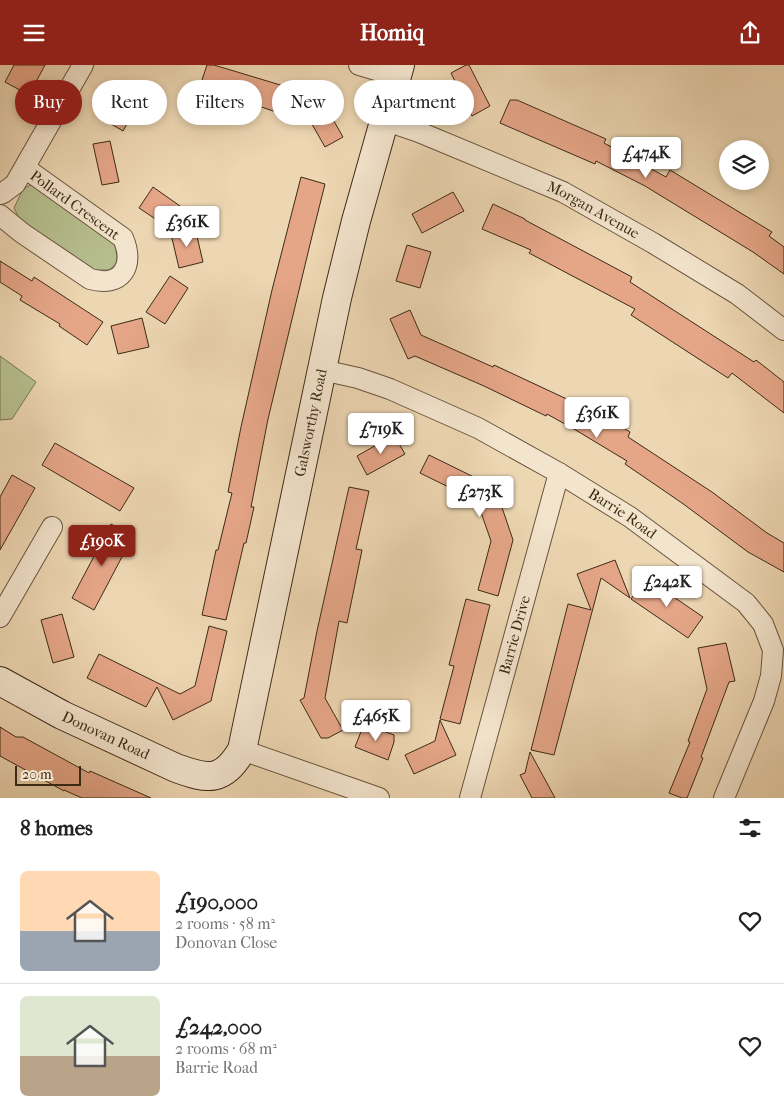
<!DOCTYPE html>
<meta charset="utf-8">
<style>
body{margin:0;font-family:"IM FELL French Canon",serif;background:#f2f2f2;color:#222;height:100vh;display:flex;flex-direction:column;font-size:19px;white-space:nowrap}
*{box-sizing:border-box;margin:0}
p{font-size:16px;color:#767676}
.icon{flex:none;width:28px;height:28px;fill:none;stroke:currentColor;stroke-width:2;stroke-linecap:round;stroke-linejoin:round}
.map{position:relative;height:733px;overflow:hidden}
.panel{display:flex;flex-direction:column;background:#fff;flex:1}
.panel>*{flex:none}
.top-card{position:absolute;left:15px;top:15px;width:500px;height:45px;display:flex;gap:10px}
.tools{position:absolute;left:719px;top:75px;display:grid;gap:10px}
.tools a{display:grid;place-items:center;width:50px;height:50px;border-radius:50%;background:#fff;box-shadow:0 2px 8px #0003;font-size:25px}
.scale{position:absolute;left:15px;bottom:12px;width:66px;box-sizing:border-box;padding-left:5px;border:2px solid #3d2a16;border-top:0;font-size:14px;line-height:18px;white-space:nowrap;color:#3d2a16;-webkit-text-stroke:4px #f3e4cd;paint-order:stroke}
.price{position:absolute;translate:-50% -42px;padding:0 11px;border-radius:5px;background:#fff;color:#222;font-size:16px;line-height:32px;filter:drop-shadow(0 1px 2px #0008)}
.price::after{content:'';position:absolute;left:50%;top:30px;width:15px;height:11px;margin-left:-8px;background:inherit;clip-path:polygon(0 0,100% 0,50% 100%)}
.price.selected{background:#8f2418;color:#fff}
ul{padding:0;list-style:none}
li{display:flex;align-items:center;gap:15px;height:125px;padding:0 20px}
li+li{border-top:1px solid #e0e0e0}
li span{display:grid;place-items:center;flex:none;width:140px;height:100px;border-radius:8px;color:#555}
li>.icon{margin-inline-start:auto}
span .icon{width:60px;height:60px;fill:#fffc;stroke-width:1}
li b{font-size:21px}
h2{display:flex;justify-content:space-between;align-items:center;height:60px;padding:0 20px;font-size:21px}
.tag{padding:0 18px;border-radius:22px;background:#fff;box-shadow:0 2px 8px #0003;font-size:18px;line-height:45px}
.tag.selected{background:#8f2418;color:#fff}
header{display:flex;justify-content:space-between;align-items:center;height:65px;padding:0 20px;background:#8f2418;color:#fff;font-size:22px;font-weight:700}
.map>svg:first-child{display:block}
</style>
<header><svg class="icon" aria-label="menu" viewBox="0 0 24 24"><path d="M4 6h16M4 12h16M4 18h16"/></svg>Homiq<svg class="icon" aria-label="share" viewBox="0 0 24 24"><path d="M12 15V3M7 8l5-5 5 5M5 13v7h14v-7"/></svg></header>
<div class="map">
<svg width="784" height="733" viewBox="0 0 784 733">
<rect width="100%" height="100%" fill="#edd6b2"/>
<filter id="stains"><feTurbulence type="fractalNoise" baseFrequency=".004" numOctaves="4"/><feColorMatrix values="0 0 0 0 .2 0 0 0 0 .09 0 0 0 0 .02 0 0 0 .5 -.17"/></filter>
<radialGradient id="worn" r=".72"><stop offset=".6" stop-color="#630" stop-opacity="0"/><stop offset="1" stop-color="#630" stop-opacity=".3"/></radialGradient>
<g fill="#b6be8e" stroke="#7a7452">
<polygon points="30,120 36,120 112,174 119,187 116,199 109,205 94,205 20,155 14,143 23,124"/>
<polygon points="0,291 36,317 12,354 0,355"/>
</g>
<g fill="#e5a688" stroke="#3d2a16">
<polygon points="14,0 45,0 29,30 5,17"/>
<polygon points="207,0 214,0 287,22 279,48 200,21"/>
<polygon points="466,0 469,0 490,41 472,51 451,8"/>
<polygon points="117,24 139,37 123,66 101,53"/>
<polygon points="319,30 343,72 325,82 301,40"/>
<polygon points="510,35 517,35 606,74 604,78 666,112 670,105 772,167 769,171 784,182 784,209 753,187 645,121 596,96 595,99 500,58"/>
<polygon points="110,76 119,117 102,120 93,79"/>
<polygon points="301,112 325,119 313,167 268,354 251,442 254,442 246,478 244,478 226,555 202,550 216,485 218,485 232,428 228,427 241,362 272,225"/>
<polygon points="153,122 180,141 166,161 139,143"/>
<polygon points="453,127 464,146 422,168 412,149"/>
<polygon points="493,139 525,154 525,155 632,212 630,217 754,297 756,295 784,317 784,348 732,308 728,313 631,250 635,244 529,188 531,185 482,164"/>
<polygon points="195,163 203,197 179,203 171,169"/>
<polygon points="407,180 431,187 420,223 396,216"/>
<polygon points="0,196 32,216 34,212 103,257 87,280 59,261 60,259 20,235 22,231 0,217"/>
<polygon points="170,211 188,223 165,259 146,247"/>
<polygon points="410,245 421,270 493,302 494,300 571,336 573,333 630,367 628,372 712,427 767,468 784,478 784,507 748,487 682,438 625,399 627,396 574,364 547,349 546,351 484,321 415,291 408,294 390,254"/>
<polygon points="142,253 149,282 118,289 111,261"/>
<polygon points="394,370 405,389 367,410 357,391"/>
<polygon points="55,378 134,423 120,446 42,400"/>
<polygon points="429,390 486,418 493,416 513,475 498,531 478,525 491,476 477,436 420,408"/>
<polygon points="12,410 35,423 0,485 0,432"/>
<polygon points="349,422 369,426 356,484 362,485 347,558 339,556 325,633 343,665 328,673 321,673 300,635 304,633 317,566"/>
<polygon points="111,459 133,471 94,545 72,533"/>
<polygon points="615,495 630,533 601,513 554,690 531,685 568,539 591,545 577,509"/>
<polygon points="646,513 703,552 688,573 631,534"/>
<polygon points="466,534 490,540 460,659 440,654 454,601 449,600"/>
<polygon points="62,549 74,592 53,598 41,555"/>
<polygon points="209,561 227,566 211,636 173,655 157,622 146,642 87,613 99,589 180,629 195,621"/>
<polygon points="726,578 735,616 729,617 701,692 703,693 687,733 682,733 669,728 690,677 688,676 707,624 698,583"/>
<polygon points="440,655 456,690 414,709 405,690 435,676"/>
<polygon points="364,659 394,670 394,677 388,695 355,682"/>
<polygon points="0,662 16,672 23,672 89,708 90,706 151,733 82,733 64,725 64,726 0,691"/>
<polygon points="530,687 548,720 555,733 532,733 520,710 525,708"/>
</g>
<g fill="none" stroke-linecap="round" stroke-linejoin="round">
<defs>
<g id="street">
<polyline points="359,0 396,11"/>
<path id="s1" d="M384,55L419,67L563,127L653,178L737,229L784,265"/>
<polyline points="0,129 3,128 15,119 83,0"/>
<path d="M0,150L22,168L90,214C122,223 135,201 123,173L25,103"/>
<path id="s2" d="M322,305L358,313L390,324L478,363L559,408L630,452L746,538L763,559L773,585L771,611L764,636L724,733"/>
<polyline points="0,552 52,462"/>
<polyline points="242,685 379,733"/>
<path id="s3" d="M470,733L559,408"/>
</g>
<g id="secondary">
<path id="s4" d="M0,616L62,650L176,703C209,715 223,717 242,685L337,233L356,156L400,0"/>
</g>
</defs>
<use href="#street" stroke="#69553d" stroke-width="22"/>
<use href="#secondary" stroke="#3d2a16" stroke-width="30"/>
<use href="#street" stroke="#f3e4cd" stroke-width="20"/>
<use href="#secondary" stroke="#f3e4cd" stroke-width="28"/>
</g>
<g text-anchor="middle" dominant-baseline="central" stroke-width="4" stroke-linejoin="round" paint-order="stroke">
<g font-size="15" fill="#3d2a16" stroke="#f3e4cd">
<text transform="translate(75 140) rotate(36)">Pollard Crescent</text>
<text stroke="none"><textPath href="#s1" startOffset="228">Morgan Avenue</textPath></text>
<text stroke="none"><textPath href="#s4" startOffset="609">Galsworthy Road</textPath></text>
<text stroke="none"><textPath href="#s2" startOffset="335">Barrie Road</textPath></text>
<text stroke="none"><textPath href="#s3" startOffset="169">Barrie Drive</textPath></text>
<text stroke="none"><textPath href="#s4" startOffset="119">Donovan Road</textPath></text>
</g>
</g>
<rect width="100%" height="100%" filter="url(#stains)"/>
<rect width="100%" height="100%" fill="url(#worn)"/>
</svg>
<div class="tools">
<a><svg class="icon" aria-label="layers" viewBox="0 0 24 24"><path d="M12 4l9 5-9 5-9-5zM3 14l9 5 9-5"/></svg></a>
</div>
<div class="scale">20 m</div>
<b class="price" style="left:646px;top:114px">£474K</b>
<b class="price" style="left:187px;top:183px">£361K</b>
<b class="price" style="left:597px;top:374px">£361K</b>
<b class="price" style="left:381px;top:390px">£719K</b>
<b class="price" style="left:480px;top:453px">£273K</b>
<b class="price selected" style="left:102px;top:502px">£190K</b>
<b class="price" style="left:667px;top:543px">£242K</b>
<b class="price" style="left:376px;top:677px">£465K</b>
<div class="top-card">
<a class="tag selected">Buy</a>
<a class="tag">Rent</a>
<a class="tag">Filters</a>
<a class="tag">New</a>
<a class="tag">Apartment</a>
</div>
</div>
<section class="panel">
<h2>8 homes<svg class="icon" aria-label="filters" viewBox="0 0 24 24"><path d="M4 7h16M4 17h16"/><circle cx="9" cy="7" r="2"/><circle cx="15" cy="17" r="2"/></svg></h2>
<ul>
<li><span style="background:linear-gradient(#ffd9b3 60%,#9aa5b1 0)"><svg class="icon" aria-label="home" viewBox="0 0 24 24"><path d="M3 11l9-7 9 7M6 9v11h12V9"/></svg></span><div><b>£190,000</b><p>2 rooms · 58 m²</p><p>Donovan Close</p></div><svg class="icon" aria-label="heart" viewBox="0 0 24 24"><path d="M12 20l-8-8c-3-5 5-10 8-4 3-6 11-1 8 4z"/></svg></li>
<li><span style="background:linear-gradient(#dfe7d0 60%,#b9a48a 0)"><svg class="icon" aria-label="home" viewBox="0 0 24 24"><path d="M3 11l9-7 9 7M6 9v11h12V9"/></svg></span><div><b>£242,000</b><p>2 rooms · 68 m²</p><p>Barrie Road</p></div><svg class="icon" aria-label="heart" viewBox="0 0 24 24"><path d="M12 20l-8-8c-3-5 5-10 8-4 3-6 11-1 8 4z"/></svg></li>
</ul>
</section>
